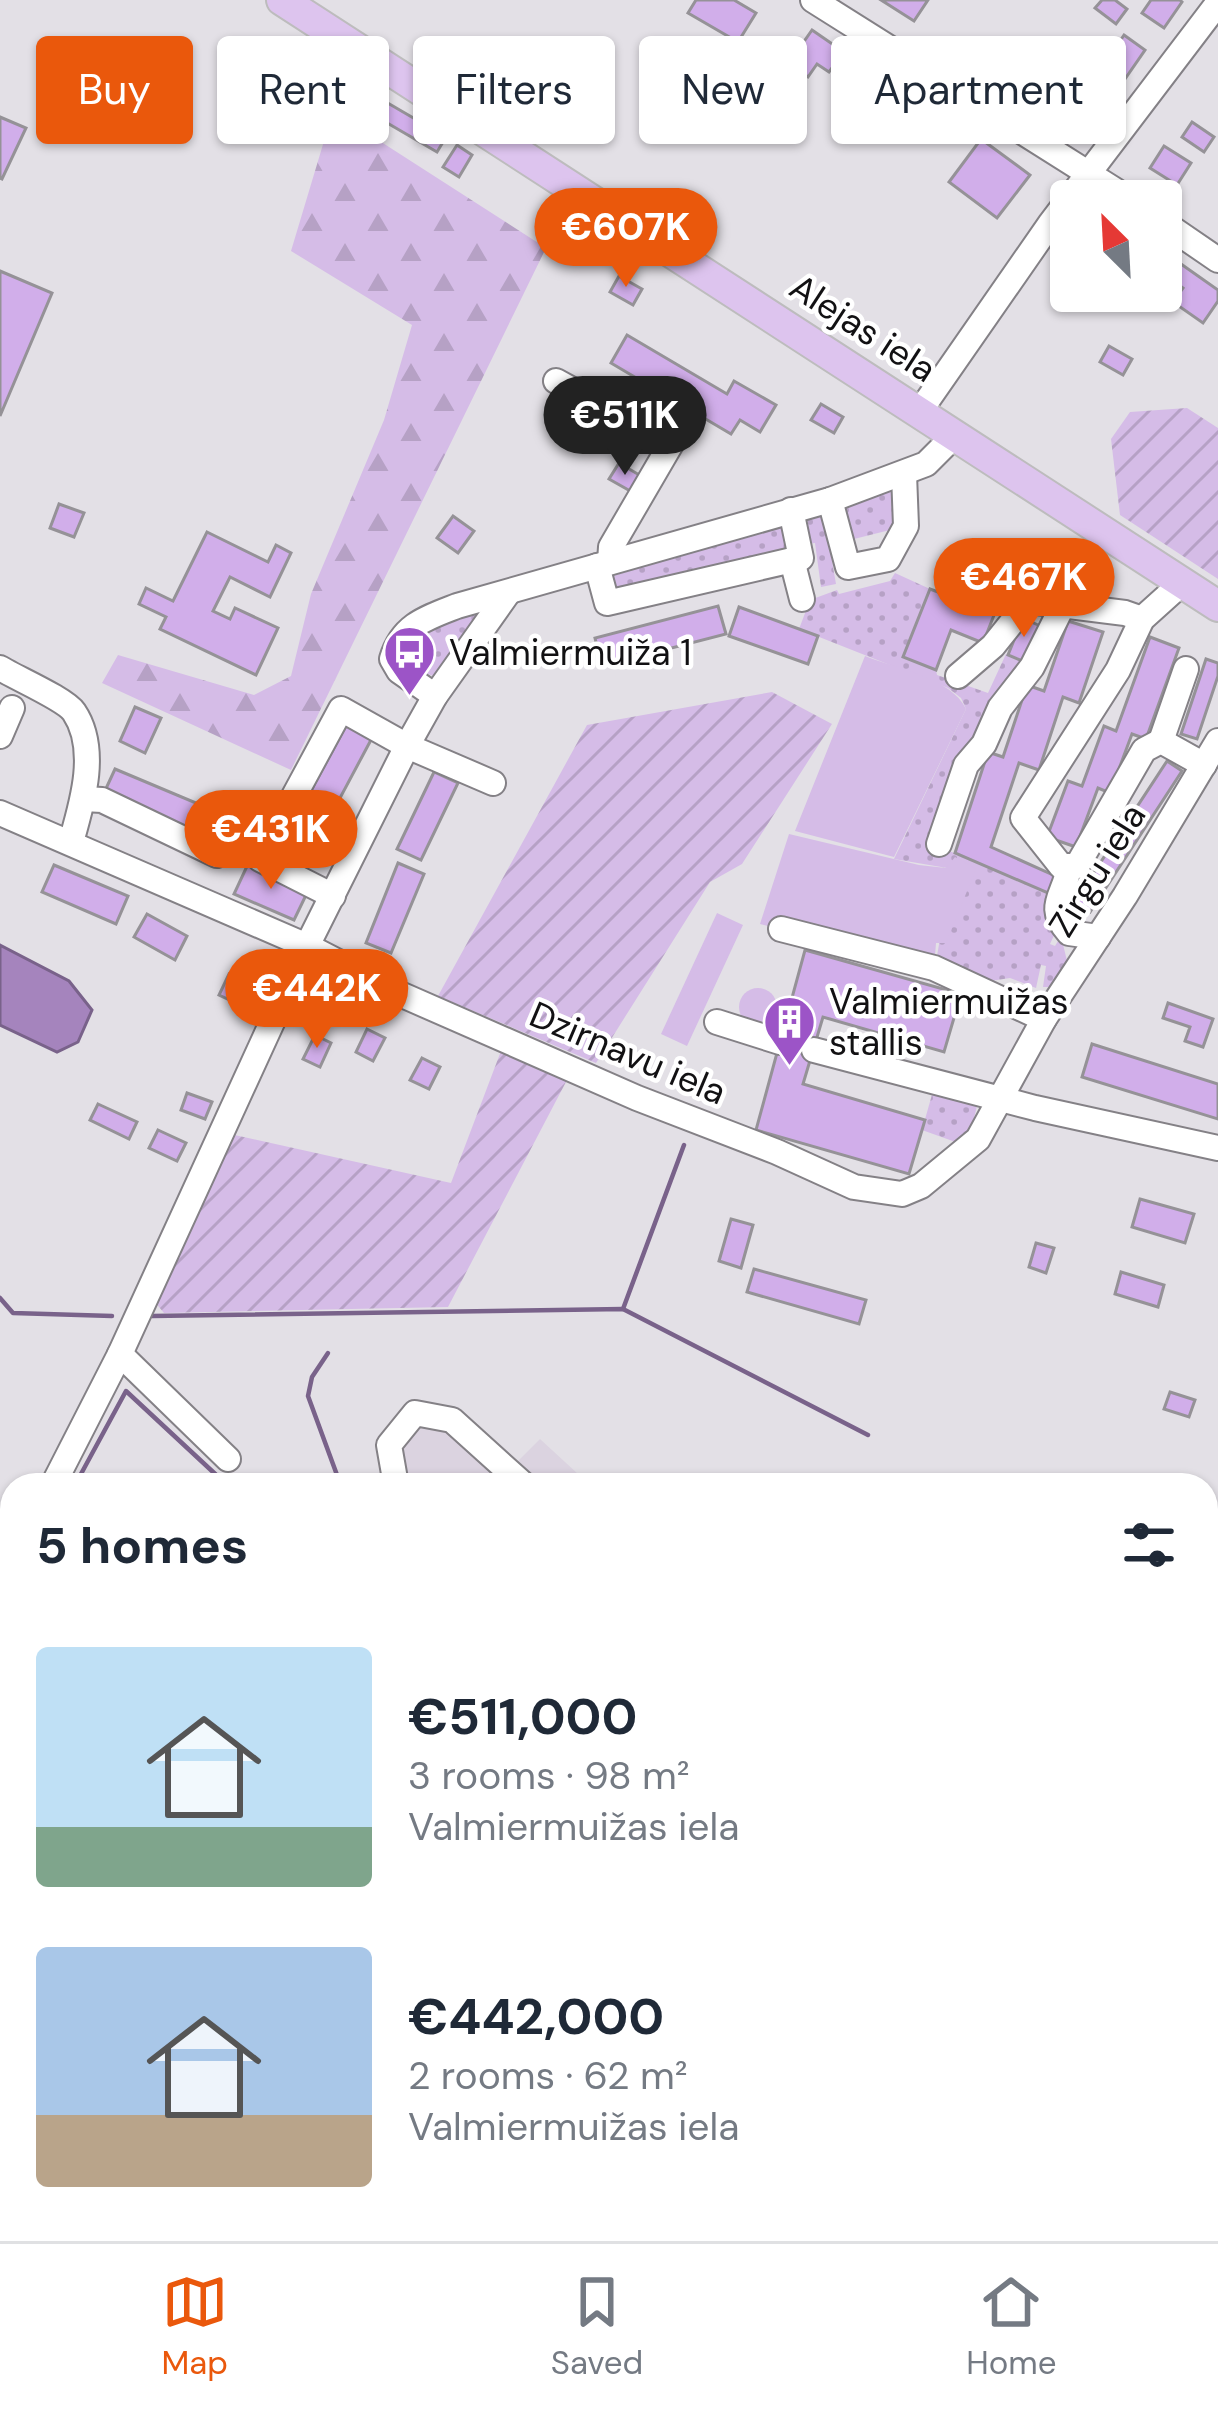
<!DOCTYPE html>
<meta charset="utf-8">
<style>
body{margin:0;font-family:"DM Sans",sans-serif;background:#f2f2f3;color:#1f2937;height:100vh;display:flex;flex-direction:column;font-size:45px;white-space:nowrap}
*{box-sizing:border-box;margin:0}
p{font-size:39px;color:#747a83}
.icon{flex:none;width:66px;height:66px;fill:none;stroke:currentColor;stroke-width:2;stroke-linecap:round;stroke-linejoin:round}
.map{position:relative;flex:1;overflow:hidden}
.details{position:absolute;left:0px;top:1473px;width:1218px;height:768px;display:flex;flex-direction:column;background:#fff;border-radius:36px 36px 0 0;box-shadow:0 3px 9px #0004}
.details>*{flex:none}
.hud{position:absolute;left:36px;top:36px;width:1146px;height:108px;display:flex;gap:24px}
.needle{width:78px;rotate:336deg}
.fabs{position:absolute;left:1050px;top:180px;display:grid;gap:24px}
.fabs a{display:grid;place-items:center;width:132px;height:132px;border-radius:12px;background:#fff;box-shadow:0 3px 9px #0004;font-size:60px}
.price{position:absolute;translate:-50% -102px;padding:0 27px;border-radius:42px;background:#ea580c;color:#fff;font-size:39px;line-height:78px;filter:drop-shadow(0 3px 6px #0008)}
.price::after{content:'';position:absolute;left:50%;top:72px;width:36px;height:27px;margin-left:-18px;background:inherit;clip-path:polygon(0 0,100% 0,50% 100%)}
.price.active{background:#222;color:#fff}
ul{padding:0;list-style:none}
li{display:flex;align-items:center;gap:36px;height:300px;padding:0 36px}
li span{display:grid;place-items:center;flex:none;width:336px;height:240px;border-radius:12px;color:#555}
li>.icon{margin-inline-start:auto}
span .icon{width:144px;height:144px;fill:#fffc;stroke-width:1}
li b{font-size:51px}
h2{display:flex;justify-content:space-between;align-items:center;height:144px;padding:0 36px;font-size:51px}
.chip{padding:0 42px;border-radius:12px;background:#fff;box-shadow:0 3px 9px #0004;font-size:42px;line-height:108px}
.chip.active{background:#ea580c;color:#fff}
.tab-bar{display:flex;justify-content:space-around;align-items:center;height:168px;border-top:3px solid #e0e1e3;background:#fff;font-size:33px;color:#747a83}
.tab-bar a{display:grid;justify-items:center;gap:6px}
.tab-bar .active{color:#ea580c}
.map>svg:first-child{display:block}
</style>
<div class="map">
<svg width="1218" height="2241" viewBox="0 0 1218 2241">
<defs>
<pattern id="grass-dots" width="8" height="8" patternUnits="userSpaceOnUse" patternTransform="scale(3)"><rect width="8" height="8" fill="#d5bce7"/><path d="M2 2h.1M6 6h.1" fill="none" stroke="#b6a1c5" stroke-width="1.8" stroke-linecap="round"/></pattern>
<pattern id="forest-firs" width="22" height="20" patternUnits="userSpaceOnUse" patternTransform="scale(3)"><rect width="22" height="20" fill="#d5bce7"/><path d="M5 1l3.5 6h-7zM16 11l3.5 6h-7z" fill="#b6a1c5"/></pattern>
<pattern id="garden-furrows" width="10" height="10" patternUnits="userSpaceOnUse" patternTransform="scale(3)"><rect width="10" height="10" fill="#d5bce7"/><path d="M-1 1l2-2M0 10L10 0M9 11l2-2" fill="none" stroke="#b6a1c5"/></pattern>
</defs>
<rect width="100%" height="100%" fill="#e3e0e6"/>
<polygon fill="#dbd3e0" points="415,1413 452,1420 509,1470 540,1439 590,1485 396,1485 389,1445"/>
<g fill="url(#grass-dots)">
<polygon points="892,490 897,492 898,528 854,539 845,530 844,503"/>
<polygon points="821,510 835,550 831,555 836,584 821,587 815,543 806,544 808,515"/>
<polygon points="787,520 791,552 616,598 607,578"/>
<polygon points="895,573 930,589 904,657 936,670 937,675 988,693 1006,654 1025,662 933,844 1055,896 1057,929 1050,944 1055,946 1061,936 1068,965 1049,987 1043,987 1046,966 1041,965 1036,988 1010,978 984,982 937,956 953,863 947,868 894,859 966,709 961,698 948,688 799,629 810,600 837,590 839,594 890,581"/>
<path d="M476,613L479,617L433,676L412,668C397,633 451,620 476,613Z"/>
<polygon points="933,1091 975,1101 977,1106 970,1134 961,1144 922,1130"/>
</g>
<g fill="url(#forest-firs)">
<polygon points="333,111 546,248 291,770 102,683 118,655 254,695 291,676 311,594 384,420 412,325 291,251"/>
<polygon points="0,1950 12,1962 12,2229 310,2229 323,2241 0,2241"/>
</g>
<g fill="url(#garden-furrows)">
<polygon points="1187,408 1218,428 1218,579 1120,515 1111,439 1130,412"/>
<polygon points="772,692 832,724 742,864 710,882 596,1063 438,996 587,725"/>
<polygon points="501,1051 567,1080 448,1307 164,1313 154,1301 230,1134 451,1183"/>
</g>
<g fill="#d5bce7">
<path d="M865,656C895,668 952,678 966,709L894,857L795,831Z"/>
<polygon points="789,834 919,865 946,868 955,857 976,869 946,943 936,943 934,968 760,924"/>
<polygon points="717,913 743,925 687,1046 661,1034"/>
<circle cx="758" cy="1007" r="19"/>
</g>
<polygon fill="#a584bd" stroke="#79628a" stroke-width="3" points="0,945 69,981 92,1010 78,1042 57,1052 0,1025"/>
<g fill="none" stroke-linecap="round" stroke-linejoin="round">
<g stroke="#79628a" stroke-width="4.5">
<polyline points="0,1298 13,1313 112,1316"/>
<polyline points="623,1309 684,1145"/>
<polyline points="152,1316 623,1309 868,1435"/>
<polyline points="328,1353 312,1377 308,1396 337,1475 332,1485"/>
<polyline points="75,1485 126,1391 227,1485"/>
<polyline points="12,1603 6,1613 12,1638"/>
<polyline points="1206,1743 1218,1754"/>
<polyline points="0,1990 12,1986"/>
</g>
</g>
<g fill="#d1aeea" stroke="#959297" stroke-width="3">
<polygon points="696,0 734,0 756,13 738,42 688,13"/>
<polygon points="881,0 928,0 914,21"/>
<polygon points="1102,0 1115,0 1127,9 1116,24 1095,8"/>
<polygon points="1151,0 1180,0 1182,2 1164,28 1142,13"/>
<polygon points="812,30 844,52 829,72 817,64 808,77 789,63"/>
<polygon points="1124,35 1145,50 1125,79 1104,65"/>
<polygon points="1062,41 1083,56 1073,71 1052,56"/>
<polygon points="1090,80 1112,94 1095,121 1073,106"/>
<polygon points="900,90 939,117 924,139 885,111"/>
<polygon points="386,102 446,137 437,152 377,117"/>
<polygon points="0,117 26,128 2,179 0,178"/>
<polygon points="1192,122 1214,137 1204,152 1182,137"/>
<polygon points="981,139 1030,175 997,218 949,182"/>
<polygon points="457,145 472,155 459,177 443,167"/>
<polygon points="1164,146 1191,163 1177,185 1150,168"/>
<polygon points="1181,264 1218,290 1218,301 1203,323 1173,302 1183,288 1171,279"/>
<polygon points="0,271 52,293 0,416"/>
<polygon points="619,276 642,289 633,305 610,292"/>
<polygon points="627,335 727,394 734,381 776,405 760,432 740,420 731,434 611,363"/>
<polygon points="1109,346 1132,359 1123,375 1100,362"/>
<polygon points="821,404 843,417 834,433 811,420"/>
<polygon points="619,463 641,476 632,492 609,479"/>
<polygon points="59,504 84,513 74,537 50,528"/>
<polygon points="453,516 474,531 458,553 437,538"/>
<polygon points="207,532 268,562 276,545 291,553 270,597 230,577 213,611 230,619 235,608 278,628 256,675 160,629 166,617 139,604 146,588 173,601"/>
<polygon points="966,588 1000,600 983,643 951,630 936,670 903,657 930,589 962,601"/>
<polygon points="718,606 726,634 602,666 595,638"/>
<polygon points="739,607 818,636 808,664 729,636"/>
<polygon points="1023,618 1040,626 1025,662 1008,655"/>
<polygon points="1068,621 1103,632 1079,703 1063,697 1039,770 1019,763 991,847 1062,879 1055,896 955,853 988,752 1003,757 1027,685 1044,691"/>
<polygon points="1150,637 1179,648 1146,739 1132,734 1110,793 1098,788 1076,847 1047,837 1068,781 1082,786 1104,726 1116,731"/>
<polygon points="1206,659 1218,663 1218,676 1197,739 1181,734"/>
<polygon points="135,707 161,718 145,753 120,741"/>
<polygon points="347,724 372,738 300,873 274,859"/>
<polygon points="1167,761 1182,771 1090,912 1062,900 1070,883 1083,889"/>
<polygon points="115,769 239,821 226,850 103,795"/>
<polygon points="434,772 458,783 421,860 397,849"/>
<polygon points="398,863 424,874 391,953 366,943"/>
<polygon points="248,864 308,891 294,920 234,894"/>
<polygon points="54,865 128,896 116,924 42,892"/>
<polygon points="147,914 187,936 175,960 134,937"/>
<polygon points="805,950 961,994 944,1052 823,1017 803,1084 925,1120 909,1174 756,1130"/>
<polygon points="251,968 272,978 261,1000 241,991 236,1003 219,995 229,974 245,981"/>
<polygon points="310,998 327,1007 316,1029 298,1020"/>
<polygon points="1168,1003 1213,1019 1203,1047 1185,1041 1190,1027 1163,1018"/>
<polygon points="367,1029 385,1038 373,1061 356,1052"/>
<polygon points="315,1035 331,1043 320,1067 303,1059"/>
<polygon points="1092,1044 1218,1084 1218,1119 1082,1077"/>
<polygon points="422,1058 440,1067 429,1089 410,1080"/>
<polygon points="187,1093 212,1102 205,1119 181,1110"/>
<polygon points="98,1104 137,1122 129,1139 90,1120"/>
<polygon points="158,1130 186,1143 177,1161 149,1148"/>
<polygon points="1140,1199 1194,1214 1185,1243 1132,1227"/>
<polygon points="731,1219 753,1225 741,1268 719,1261"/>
<polygon points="1036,1243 1054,1248 1046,1273 1029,1267"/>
<polygon points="754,1269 866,1300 859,1324 747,1292"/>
<polygon points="1121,1272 1164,1285 1158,1307 1115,1294"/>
<polygon points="1170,1392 1195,1400 1189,1417 1164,1409"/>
</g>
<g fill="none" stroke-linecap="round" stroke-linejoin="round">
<defs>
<g id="minor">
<polyline points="813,0 1132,201"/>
<polyline points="1161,221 1218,260"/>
<polyline points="556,381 671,444 611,547 610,562"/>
<polyline points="920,411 1050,224 1218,3"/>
<polyline points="830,500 848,567 888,559 906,526 904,474"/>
<polyline points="792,560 802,599"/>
<polyline points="597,566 607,603 801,558 791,510"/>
<polyline points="1182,583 1142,619 1118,670 1023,818 1061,866 1077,866 1144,750 1161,741 1204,765"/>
<path d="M0,668C16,678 65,699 74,712C99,749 82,804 71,842"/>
<polyline points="958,676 993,646 1029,601 1125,613 1142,619"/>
<path d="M435,696L399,671L392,659C402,625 426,618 457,606L830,500L926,464L954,436"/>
<polyline points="0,736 12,708"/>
<polyline points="1161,741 1186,669"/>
<polyline points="84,799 102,800 217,855"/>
<polyline points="0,813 307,946 400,994 637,1098 777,1152 854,1187 902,1194 921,1186 978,1139 1044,1019 1125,896 1218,741"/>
<polyline points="939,844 966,765 984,744 1000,708 1032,667 1062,607"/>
<path d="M1069,866C1066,895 1044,905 1069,933L1098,937"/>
<polyline points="333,896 260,859 341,709 407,746 493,783"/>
<polyline points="781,929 934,968 1044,1019"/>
<polyline points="717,1022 780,1042"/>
<polyline points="814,1050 1035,1108 1218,1148"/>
<polyline points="120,1354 228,1459"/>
<polyline points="53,1485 120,1354 307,946 407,746 435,696 508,593"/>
<polyline points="396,1485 389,1445 415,1413 452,1420 524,1485"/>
<polyline points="0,1587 12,1566"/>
<polyline points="0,1672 12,1684"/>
<polyline points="555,2229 567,2241"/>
</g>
<polyline id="major" points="282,0 1218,606"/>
</defs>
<use href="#minor" stroke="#848186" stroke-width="28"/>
<use href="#major" stroke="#bdbcbd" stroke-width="34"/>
<use href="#minor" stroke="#fff" stroke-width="24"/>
<use href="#major" stroke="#ddc4ee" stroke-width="30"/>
</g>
<defs>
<symbol id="bus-pin" viewBox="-11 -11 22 30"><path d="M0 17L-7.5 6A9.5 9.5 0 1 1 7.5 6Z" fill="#9c54c7" stroke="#fff"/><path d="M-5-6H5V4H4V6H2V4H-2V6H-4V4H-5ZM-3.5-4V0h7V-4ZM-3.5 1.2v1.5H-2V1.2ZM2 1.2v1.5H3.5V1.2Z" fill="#fff"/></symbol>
<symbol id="building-pin" viewBox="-11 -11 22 30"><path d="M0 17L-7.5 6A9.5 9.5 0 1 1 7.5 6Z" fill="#9c54c7" stroke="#fff"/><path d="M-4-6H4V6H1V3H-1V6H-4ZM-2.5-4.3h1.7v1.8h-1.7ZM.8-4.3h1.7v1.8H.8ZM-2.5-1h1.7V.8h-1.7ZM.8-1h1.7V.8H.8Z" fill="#fff"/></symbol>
</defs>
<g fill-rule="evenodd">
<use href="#bus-pin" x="380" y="622" width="59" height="81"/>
<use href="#building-pin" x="760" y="992" width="59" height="81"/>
</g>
<g text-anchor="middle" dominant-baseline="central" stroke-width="9" stroke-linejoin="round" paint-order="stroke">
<g font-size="36" fill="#121113" stroke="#fff">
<text transform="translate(863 328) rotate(33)">Alejas iela</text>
<text transform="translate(1097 870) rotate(-58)">Zirgu iela</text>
<text transform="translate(628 1053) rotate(23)">Dzirnavu iela</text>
</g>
<g font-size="36" fill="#121113" stroke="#fff" text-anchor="start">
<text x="449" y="652">Valmiermuiža 1</text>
<text x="829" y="1001">Valmiermuižas<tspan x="829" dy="41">stallis</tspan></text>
</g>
</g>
</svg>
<div class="fabs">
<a><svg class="needle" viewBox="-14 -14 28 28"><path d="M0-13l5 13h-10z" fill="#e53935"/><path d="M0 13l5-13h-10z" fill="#747a83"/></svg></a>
</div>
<b class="price" style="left:626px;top:290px">€607K</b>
<b class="price active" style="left:625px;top:478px">€511K</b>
<b class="price" style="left:1024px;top:640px">€467K</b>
<b class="price" style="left:271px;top:892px">€431K</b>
<b class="price" style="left:317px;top:1051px">€442K</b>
<div class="hud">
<a class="chip active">Buy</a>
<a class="chip">Rent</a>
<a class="chip">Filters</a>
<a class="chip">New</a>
<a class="chip">Apartment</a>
</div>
<section class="details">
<h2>5 homes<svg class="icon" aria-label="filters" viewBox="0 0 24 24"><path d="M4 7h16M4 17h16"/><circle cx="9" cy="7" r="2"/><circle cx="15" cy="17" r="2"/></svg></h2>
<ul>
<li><span style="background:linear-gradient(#bfe0f5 75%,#7fa58c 0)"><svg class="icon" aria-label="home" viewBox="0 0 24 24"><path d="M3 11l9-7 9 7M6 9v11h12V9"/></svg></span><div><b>€511,000</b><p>3 rooms · 98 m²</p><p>Valmiermuižas iela</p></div></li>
<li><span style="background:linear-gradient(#a9c7e8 70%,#b9a48a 0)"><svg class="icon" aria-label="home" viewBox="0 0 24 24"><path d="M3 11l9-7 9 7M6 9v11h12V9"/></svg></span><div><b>€442,000</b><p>2 rooms · 62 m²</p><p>Valmiermuižas iela</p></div></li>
</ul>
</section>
</div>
<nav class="tab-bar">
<a class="active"><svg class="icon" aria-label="map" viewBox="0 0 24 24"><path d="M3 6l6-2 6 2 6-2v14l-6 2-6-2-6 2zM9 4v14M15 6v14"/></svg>Map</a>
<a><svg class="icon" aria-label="saved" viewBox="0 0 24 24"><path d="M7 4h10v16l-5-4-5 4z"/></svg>Saved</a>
<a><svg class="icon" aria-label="home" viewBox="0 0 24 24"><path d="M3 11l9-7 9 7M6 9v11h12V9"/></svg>Home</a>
</nav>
